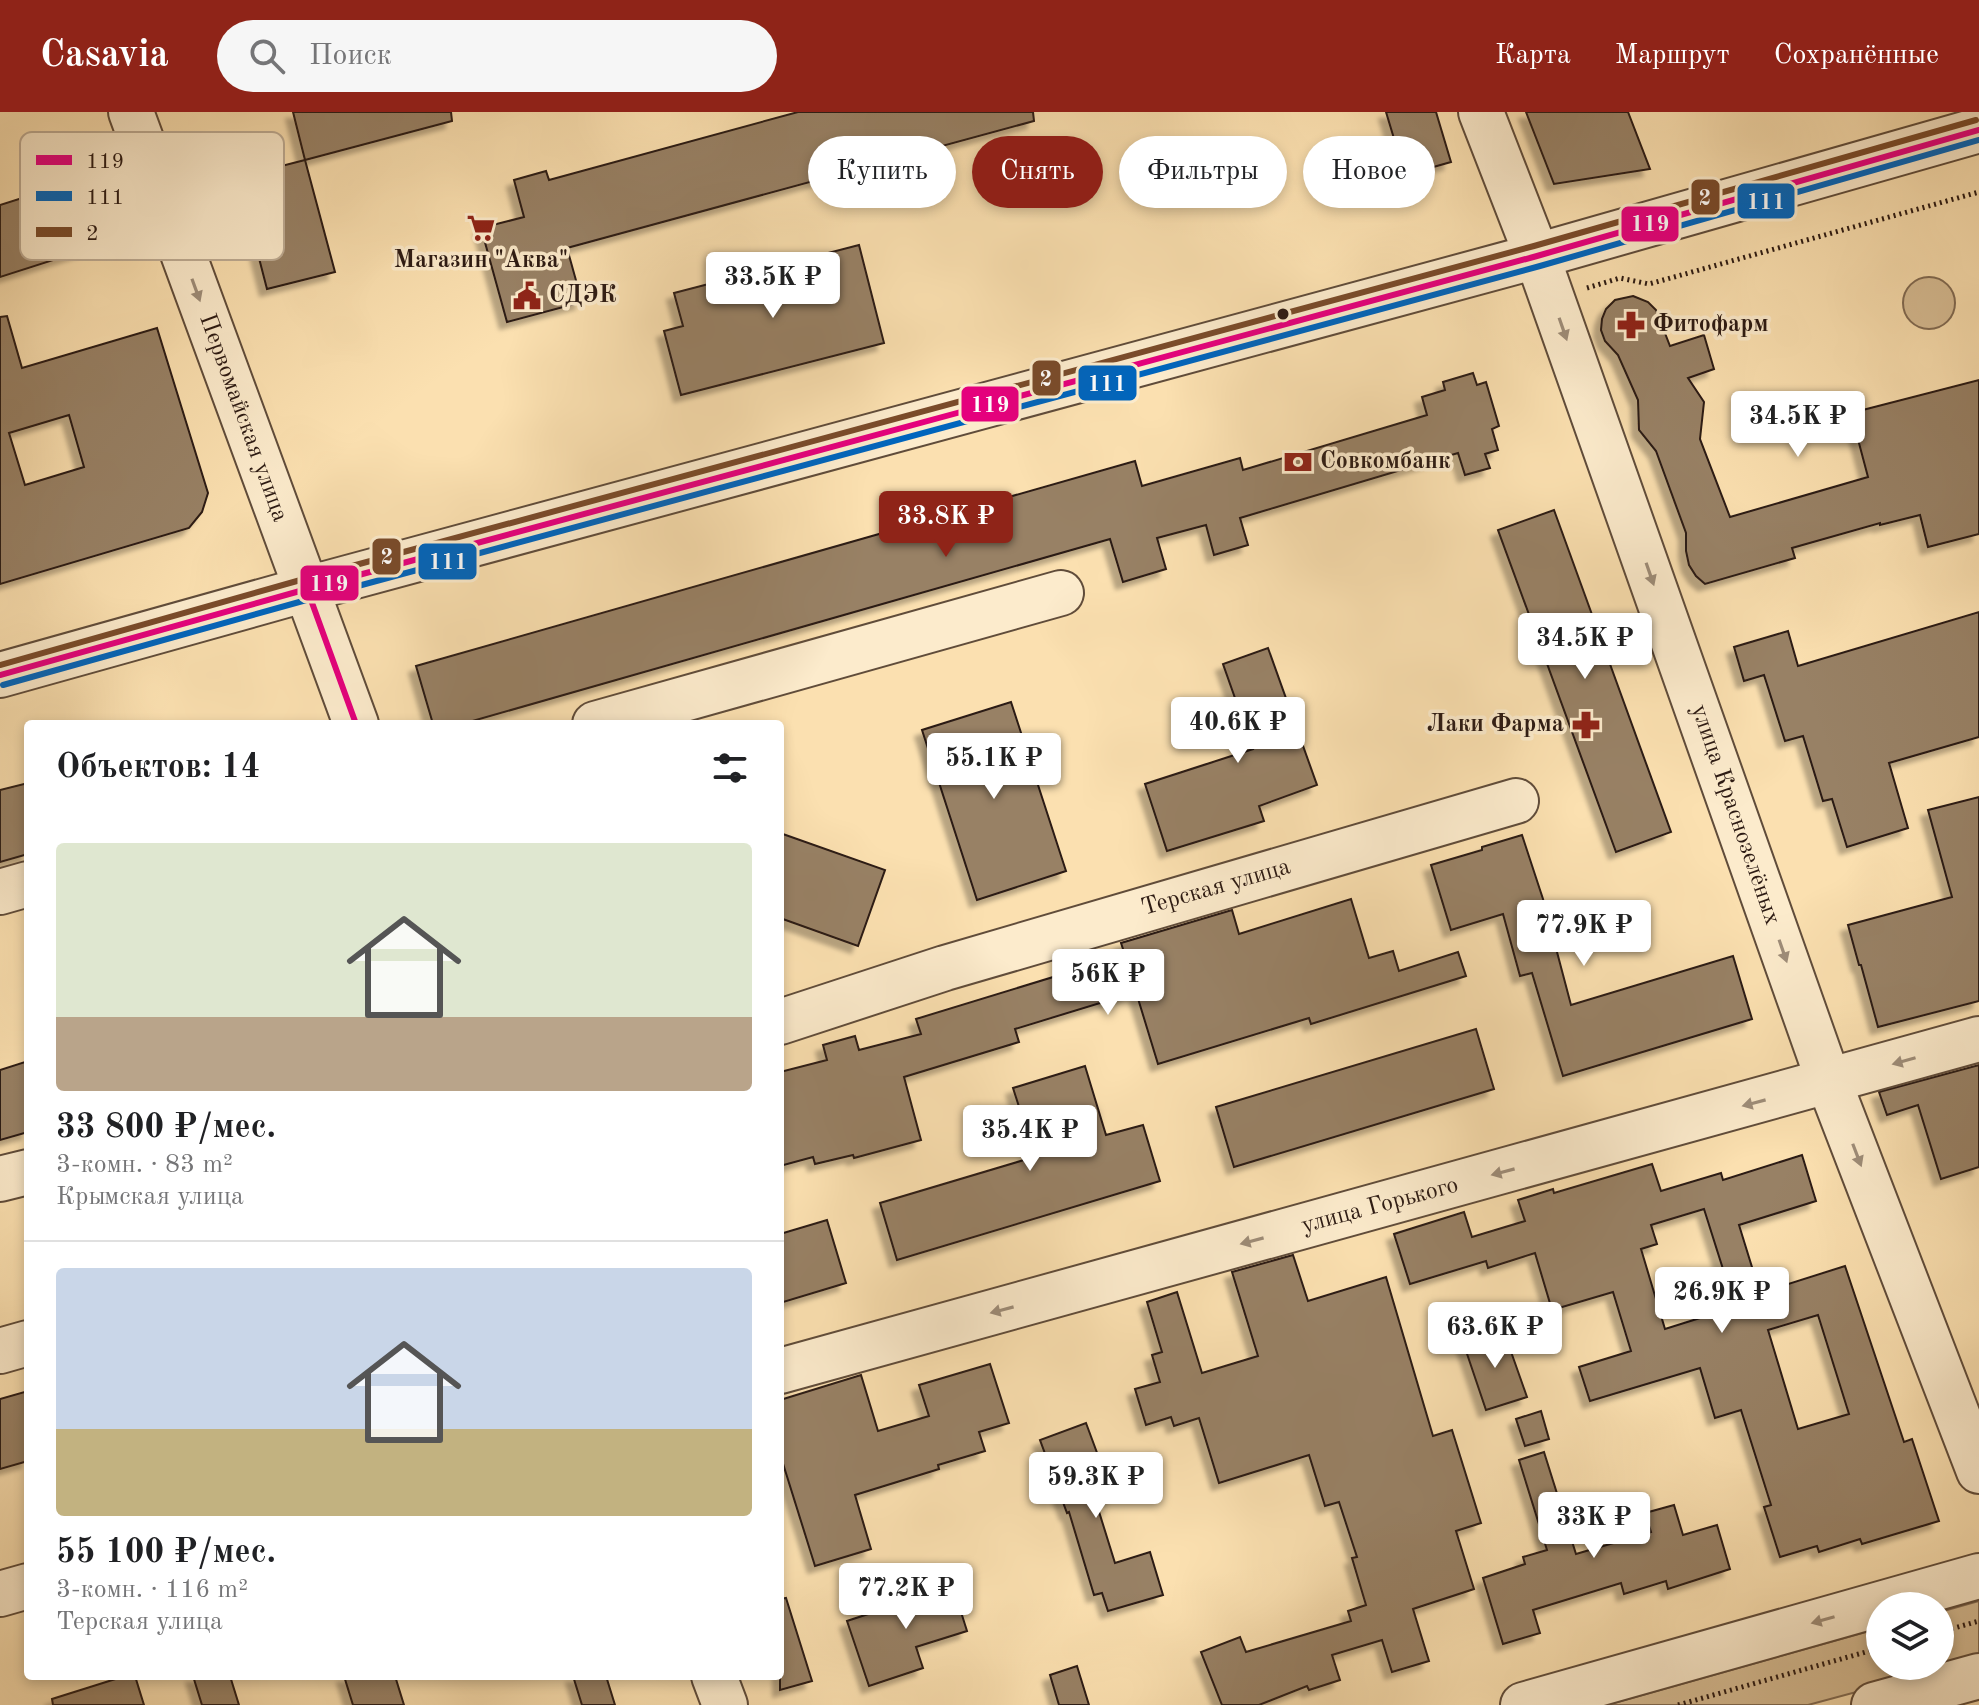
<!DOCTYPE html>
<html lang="ru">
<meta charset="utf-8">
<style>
body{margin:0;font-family:"Old Standard TT",serif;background:#f6f6f6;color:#202124;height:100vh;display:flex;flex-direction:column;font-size:30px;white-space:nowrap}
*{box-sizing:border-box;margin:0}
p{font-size:26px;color:#757577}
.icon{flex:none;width:44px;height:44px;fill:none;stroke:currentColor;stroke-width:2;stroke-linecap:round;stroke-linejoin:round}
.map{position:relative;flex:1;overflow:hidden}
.details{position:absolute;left:24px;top:608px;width:760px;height:960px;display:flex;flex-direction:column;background:#fff;border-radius:8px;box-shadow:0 4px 12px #0003}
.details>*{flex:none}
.hud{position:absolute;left:808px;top:24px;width:760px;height:72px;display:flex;gap:16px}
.fabs{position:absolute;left:1866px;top:1480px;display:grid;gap:16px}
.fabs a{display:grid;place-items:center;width:88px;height:88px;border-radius:50%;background:#fff;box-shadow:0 4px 12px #0003;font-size:40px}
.price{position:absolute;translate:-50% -68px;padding:0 18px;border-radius:8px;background:#fff;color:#222;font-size:26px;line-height:52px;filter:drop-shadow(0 2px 4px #0008)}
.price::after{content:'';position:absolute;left:50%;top:48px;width:24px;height:18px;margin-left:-12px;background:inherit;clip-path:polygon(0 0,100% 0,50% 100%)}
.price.active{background:#8f2418;color:#fff}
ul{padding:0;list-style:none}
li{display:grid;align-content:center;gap:16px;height:424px;padding:0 32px}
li+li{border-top:2px solid #e0e0e0}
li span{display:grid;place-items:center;height:248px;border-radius:8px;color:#555}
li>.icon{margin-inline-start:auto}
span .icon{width:144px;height:144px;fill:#fffc;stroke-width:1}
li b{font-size:34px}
h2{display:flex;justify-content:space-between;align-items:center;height:96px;padding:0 32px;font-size:34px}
.pill{padding:0 28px;border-radius:36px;background:#fff;box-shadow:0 4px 12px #0003;font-size:28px;line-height:72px}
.pill.active{background:#8f2418;color:#fff}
header{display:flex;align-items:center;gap:48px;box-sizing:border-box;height:112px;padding:0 40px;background:#8f2418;color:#fff}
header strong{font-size:38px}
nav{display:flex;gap:44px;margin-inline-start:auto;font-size:28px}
.search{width:560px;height:72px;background:#f6f6f6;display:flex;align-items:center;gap:20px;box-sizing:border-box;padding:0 28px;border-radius:44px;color:#757577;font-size:30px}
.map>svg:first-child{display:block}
</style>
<header>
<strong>Casavia</strong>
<div class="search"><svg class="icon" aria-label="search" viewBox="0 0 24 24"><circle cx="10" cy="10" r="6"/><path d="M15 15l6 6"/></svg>Поиск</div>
<nav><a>Карта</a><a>Маршрут</a><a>Сохранённые</a></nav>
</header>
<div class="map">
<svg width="1979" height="1593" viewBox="0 0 1979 1593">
<defs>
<filter id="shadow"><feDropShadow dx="-7" dy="7" stdDeviation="2" flood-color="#0004"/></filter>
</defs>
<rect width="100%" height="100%" fill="#fbe0b0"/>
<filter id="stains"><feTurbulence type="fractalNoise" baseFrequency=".0025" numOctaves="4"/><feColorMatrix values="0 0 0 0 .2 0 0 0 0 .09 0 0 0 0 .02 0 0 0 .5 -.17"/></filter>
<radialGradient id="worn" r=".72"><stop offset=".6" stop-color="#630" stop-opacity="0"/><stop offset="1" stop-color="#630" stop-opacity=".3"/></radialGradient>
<g fill="#d8be95" stroke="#826c54" stroke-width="2">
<circle cx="1929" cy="191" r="26"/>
<polygon points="1979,1489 1979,1547 1808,1593 1607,1593 1880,1516 1880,1554 1940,1554 1940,1500"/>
</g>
<g fill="#988165" stroke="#2c1a13" stroke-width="2" fill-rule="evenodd" filter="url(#shadow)">
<polygon points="293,0 451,0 452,9 305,48"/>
<polygon points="798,0 1033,0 1034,9 567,136 582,190 507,210 481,116 524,105 514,68 546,59 549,68"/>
<polygon points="1386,0 1436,0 1451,50 1405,63"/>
<polygon points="1526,0 1628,0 1650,57 1554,72"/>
<polygon points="305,48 335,160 267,177 238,65"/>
<polygon points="104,60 125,125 0,165 0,93"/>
<polygon points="859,133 884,231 681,283 664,219 683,214 674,181"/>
<polygon points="1633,184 1648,190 1656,198 1670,234 1704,223 1714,257 1688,266 1704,290 1700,327 1730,405 1868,365 1851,301 1979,268 1979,422 1928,435 1920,403 1880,413 1880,411 1792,436 1795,446 1705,472 1696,464 1689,453 1686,439 1686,421 1656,339 1639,318 1638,288 1618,243 1605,229 1601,218 1602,207 1606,197 1615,188"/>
<path d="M7,204L22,256L157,216L208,381L202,400L189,416L0,472V205ZM69,303L84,355L25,373L9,321Z"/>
<polygon points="1473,261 1477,273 1486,270 1499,314 1492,317 1498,338 1485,342 1490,356 1465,363 1458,341 1240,406 1248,433 1214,443 1206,413 1157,426 1166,457 1123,470 1110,427 462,612 433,612 416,554 1135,349 1142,374 1240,346 1243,358 1427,303 1422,285 1445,278 1443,270"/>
<polygon points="1554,398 1671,720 1616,740 1498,418"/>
<polygon points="1979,500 1979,625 1889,651 1908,716 1847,735 1832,687 1823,689 1803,624 1785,629 1764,563 1744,569 1734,535 1788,519 1798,554"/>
<polygon points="1268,536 1317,673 1259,694 1264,709 1167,739 1145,672 1253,637 1223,552"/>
<polygon points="1011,590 1066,759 977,788 922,618"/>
<polygon points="28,671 28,742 0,750 0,678"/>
<polygon points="1979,685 1979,889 1878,915 1861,853 1859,853 1848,813 1952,785 1928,698"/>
<polygon points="780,721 885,758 858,834 780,806"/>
<polygon points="1522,723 1543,787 1571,893 1733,844 1752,907 1563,964 1532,861 1520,864 1503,802 1451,818 1431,753 1482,738 1482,735"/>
<polygon points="1351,787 1369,846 1393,839 1399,859 1458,840 1466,864 1311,912 1309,906 1158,952 1136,880 1015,917 1019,930 904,965 921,1028 854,1046 853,1043 815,1052 813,1045 780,1054 780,960 827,948 823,933 855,924 859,938 921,922 916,907 1125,843 1121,831 1232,798 1239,822"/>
<polygon points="1476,917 1494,977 1234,1055 1216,995"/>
<polygon points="28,949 28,1020 0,1028 0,958"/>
<polygon points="1979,953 1979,1055 1941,1067 1918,993 1887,1003 1879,980"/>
<polygon points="1085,954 1106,1023 1143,1013 1160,1069 897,1148 880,1091 1044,1042 1032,998 1021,1001 1013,976"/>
<path d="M1802,1043L1816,1089L1739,1113L1760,1181L1845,1154L1904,1330L1912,1327L1939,1409L1862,1432L1860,1427L1819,1440L1817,1434L1780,1445L1764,1395L1771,1393L1741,1298L1715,1306L1700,1256L1590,1289L1579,1255L1631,1239L1613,1180L1552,1198L1535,1141L1488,1156L1486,1149L1410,1172L1394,1122L1464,1100L1472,1125L1525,1109L1518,1088L1553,1077L1554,1081L1652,1052L1661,1079L1721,1061L1723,1068ZM1704,1097L1735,1195L1665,1217L1641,1137L1657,1132L1651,1113ZM1818,1203L1849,1302L1798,1317L1768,1218Z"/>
<polygon points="827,1108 846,1171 780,1191 780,1122"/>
<polygon points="1293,1143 1308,1189 1386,1165 1433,1324 1452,1318 1481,1411 1456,1419 1474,1477 1413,1497 1429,1549 1392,1560 1382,1528 1332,1543 1340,1568 1309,1578 1307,1574 1259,1593 1222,1593 1201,1540 1240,1525 1246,1540 1351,1509 1348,1499 1366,1493 1352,1446 1357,1445 1339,1390 1325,1394 1309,1343 1219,1371 1199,1306 1174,1314 1171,1305 1146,1313 1135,1277 1160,1270 1152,1243 1162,1240 1147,1190 1177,1180 1202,1261 1258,1244 1232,1160"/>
<polygon points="1503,1217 1527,1285 1486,1298 1463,1230"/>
<polygon points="990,1252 1009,1311 979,1320 985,1339 938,1353 939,1357 855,1383 871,1437 815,1454 780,1342 780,1288 861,1263 878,1319 929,1304 919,1273"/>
<polygon points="28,1279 28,1349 0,1357 0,1287"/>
<polygon points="1541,1299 1549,1327 1525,1334 1516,1307"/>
<polygon points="1086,1311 1113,1384 1096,1390 1115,1451 1150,1440 1163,1483 1108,1499 1102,1481 1094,1483 1069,1400 1067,1401 1040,1328"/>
<polygon points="1544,1340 1576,1442 1651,1420 1645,1401 1674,1393 1683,1423 1717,1413 1730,1457 1668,1477 1666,1469 1624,1482 1621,1471 1533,1498 1540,1521 1503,1532 1483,1466 1525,1452 1523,1445 1547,1438 1519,1348"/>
<polygon points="950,1465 967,1519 916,1535 923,1556 869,1574 847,1509 911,1488 908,1478"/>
<polygon points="786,1486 812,1569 780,1578 780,1487"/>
<polygon points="1077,1554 1089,1593 1059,1593 1050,1563"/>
<polygon points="125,1564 135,1564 144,1593 53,1593 52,1587"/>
<polygon points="193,1564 230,1564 239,1593 202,1593"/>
<polygon points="344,1564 395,1564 404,1593 353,1593"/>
<polygon points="573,1564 606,1564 615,1593 582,1593"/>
</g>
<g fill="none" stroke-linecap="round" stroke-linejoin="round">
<defs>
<g id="minor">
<polyline points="131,0 356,612"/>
<polyline points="1481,0 1537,144 1829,970 1979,1359"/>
<polyline points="0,563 307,477 1537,144 1979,18"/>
<polyline points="595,612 1061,481"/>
<polyline points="0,780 28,772"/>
<polyline points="780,910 945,856 1516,689"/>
<polyline points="0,1067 28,1060"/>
<polyline points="0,1239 28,1231"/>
<polyline points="780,1259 1979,927"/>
<polyline points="0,1482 28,1474"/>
<polyline points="714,1564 725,1593"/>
<polyline points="1523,1593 1979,1464"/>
<polyline points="1874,1593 1979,1564"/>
</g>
</defs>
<use href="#minor" stroke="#604c3a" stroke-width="48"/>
<g stroke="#2c1a13" stroke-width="5" stroke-dasharray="2 4" stroke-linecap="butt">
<polyline points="1587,176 1620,166 1649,172 1979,80"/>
<polyline points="1940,1520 1979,1509"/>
<polyline points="1678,1593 1880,1536"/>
</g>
<use href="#minor" stroke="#fcebcc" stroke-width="44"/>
<defs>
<g id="bus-1">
<polyline points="307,477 356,612"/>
<polyline points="0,563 307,477 1537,144 1979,18"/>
</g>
<polyline id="bus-2" points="3,573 310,487 1540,154 1979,28"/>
<polyline id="bus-3" points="0,553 304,467 1534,134 1976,8"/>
</defs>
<use href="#bus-1" stroke="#fcebcc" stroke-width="12"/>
<use href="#bus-2" stroke="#fcebcc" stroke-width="12"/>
<use href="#bus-3" stroke="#fcebcc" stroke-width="12"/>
<use href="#bus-1" stroke="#e5007d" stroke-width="6"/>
<use href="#bus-2" stroke="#0065bd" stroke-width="6"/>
<use href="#bus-3" stroke="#7a4b2a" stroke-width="6"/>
</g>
<defs><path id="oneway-solid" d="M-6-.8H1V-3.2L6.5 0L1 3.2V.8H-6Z" transform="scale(2)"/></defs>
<g fill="#9e8d79">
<use href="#oneway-solid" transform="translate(196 178) rotate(70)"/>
<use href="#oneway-solid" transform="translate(1563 217) rotate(71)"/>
<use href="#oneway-solid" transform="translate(1650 462) rotate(71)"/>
<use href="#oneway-solid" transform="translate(1783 839) rotate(71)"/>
<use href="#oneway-solid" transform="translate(1904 949) rotate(164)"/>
<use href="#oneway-solid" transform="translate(1754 991) rotate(165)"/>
<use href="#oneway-solid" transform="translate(1857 1043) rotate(69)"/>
<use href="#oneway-solid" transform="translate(1503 1060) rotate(165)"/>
<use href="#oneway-solid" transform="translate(1252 1129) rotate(165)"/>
<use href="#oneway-solid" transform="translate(1002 1198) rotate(165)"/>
<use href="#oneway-solid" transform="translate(1823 1508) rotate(164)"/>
</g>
<defs>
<symbol id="supermarket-bare" viewBox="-9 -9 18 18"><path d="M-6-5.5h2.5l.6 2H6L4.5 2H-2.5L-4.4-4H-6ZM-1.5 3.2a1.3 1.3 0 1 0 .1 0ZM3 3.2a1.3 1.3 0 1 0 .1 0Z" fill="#8f2418" stroke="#fcebcc" stroke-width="2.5" paint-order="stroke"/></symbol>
<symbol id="civic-bare" viewBox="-9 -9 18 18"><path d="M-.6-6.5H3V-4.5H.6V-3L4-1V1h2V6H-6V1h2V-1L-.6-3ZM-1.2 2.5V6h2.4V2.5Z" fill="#8f2418" stroke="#fcebcc" stroke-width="2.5" paint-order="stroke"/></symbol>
<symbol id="pharmacy-bare" viewBox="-9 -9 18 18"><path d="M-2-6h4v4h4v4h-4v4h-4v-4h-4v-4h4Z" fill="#8f2418" stroke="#fcebcc" stroke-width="2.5" paint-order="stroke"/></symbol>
<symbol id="bank-bare" viewBox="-9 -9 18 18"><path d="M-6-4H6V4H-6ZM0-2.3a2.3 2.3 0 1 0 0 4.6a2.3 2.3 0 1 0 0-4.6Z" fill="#8f2418" stroke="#fcebcc" stroke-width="2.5" paint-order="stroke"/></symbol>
</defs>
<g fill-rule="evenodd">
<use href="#supermarket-bare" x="461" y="96" width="40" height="40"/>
<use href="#civic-bare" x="507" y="164" width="40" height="40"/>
<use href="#pharmacy-bare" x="1611" y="193" width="40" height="40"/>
<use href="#bank-bare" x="1278" y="330" width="40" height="40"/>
<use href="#pharmacy-bare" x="1566" y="593" width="40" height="40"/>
</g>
<circle fill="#2c1a13" stroke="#fcebcc" stroke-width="3" cx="1283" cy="202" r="7"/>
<g text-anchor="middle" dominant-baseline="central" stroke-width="7" stroke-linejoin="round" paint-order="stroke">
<g font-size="24" font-weight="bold" fill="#2c1a13" stroke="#fcebcc" text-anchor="start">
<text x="481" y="149" text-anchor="middle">Магазин "Аква"</text>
<text x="549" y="184">СДЭК</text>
<text x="1653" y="213">Фитофарм</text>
<text x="1320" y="350">Совкомбанк</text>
<text x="1564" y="613" text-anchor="end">Лаки Фарма</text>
</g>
<g font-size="24" fill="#2c1a13" stroke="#fcebcc">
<text transform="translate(243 306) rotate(70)">Первомайская улица</text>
<text transform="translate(1735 703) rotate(71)">улица Краснозелёных</text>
<text transform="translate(1216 776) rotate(-16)">Терская улица</text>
<text transform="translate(1380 1094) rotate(-15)">улица Горького</text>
</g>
</g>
<rect x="20" y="20" width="264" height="128" rx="12" fill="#fcebcc" stroke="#beac94" stroke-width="2"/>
<rect x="36" y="43" width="36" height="10" fill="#e5007d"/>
<rect x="36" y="79" width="36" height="10" fill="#0065bd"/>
<rect x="36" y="115" width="36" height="10" fill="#7a4b2a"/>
<g font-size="22" fill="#2c1a13">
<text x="86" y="56">119</text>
<text x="86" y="92">111</text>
<text x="86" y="128">2</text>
</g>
<g stroke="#fcebcc" stroke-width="3">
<rect x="1690" y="66" width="31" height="38" rx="8" fill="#7a4b2a"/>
<rect x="1736" y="70" width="60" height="38" rx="8" fill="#0065bd"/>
<rect x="1620" y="93" width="60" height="38" rx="8" fill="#e5007d"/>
<rect x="1031" y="247" width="31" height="38" rx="8" fill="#7a4b2a"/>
<rect x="1077" y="252" width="61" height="38" rx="8" fill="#0065bd"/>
<rect x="960" y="273" width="60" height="38" rx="8" fill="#e5007d"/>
<rect x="371" y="425" width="31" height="39" rx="8" fill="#7a4b2a"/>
<rect x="417" y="430" width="61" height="39" rx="8" fill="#0065bd"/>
<rect x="299" y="452" width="61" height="38" rx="8" fill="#e5007d"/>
</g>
<g font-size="22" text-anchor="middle" font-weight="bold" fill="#fff">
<text x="1705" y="93">2</text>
<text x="1766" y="97">111</text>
<text x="1650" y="119">119</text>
<text x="1046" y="274">2</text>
<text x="1107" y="279">111</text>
<text x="990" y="300">119</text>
<text x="387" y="452">2</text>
<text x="448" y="457">111</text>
<text x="329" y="479">119</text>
</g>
<rect width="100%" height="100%" filter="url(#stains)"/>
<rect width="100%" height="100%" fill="url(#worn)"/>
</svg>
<div class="fabs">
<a><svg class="icon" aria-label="layers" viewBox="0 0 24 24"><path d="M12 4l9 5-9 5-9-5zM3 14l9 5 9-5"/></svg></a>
</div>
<b class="price" style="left:773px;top:208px">33.5K ₽</b>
<b class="price" style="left:1798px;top:347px">34.5K ₽</b>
<b class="price active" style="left:946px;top:447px">33.8K ₽</b>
<b class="price" style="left:1585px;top:569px">34.5K ₽</b>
<b class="price" style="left:1238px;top:653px">40.6K ₽</b>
<b class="price" style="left:994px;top:689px">55.1K ₽</b>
<b class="price" style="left:1584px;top:856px">77.9K ₽</b>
<b class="price" style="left:1108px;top:905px">56K ₽</b>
<b class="price" style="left:1030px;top:1061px">35.4K ₽</b>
<b class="price" style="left:1722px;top:1223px">26.9K ₽</b>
<b class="price" style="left:1495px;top:1258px">63.6K ₽</b>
<b class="price" style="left:1096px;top:1408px">59.3K ₽</b>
<b class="price" style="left:1594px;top:1448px">33K ₽</b>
<b class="price" style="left:906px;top:1519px">77.2K ₽</b>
<div class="hud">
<a class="pill">Купить</a>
<a class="pill active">Снять</a>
<a class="pill">Фильтры</a>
<a class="pill">Новое</a>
</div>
<section class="details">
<h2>Объектов: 14<svg class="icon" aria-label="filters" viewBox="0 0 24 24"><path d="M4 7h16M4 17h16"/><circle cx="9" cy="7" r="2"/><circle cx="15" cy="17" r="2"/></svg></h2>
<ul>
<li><span style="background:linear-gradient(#dfe7d0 70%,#b9a48a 0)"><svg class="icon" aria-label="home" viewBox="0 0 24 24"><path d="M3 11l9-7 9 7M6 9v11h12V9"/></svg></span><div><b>33 800 ₽/мес.</b><p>3-комн. · 83 m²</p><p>Крымская улица</p></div></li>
<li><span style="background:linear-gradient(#c9d6e8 65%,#c2b280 0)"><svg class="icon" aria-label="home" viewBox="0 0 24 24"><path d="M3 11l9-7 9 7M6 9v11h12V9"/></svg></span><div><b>55 100 ₽/мес.</b><p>3-комн. · 116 m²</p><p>Терская улица</p></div></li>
</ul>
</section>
</div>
